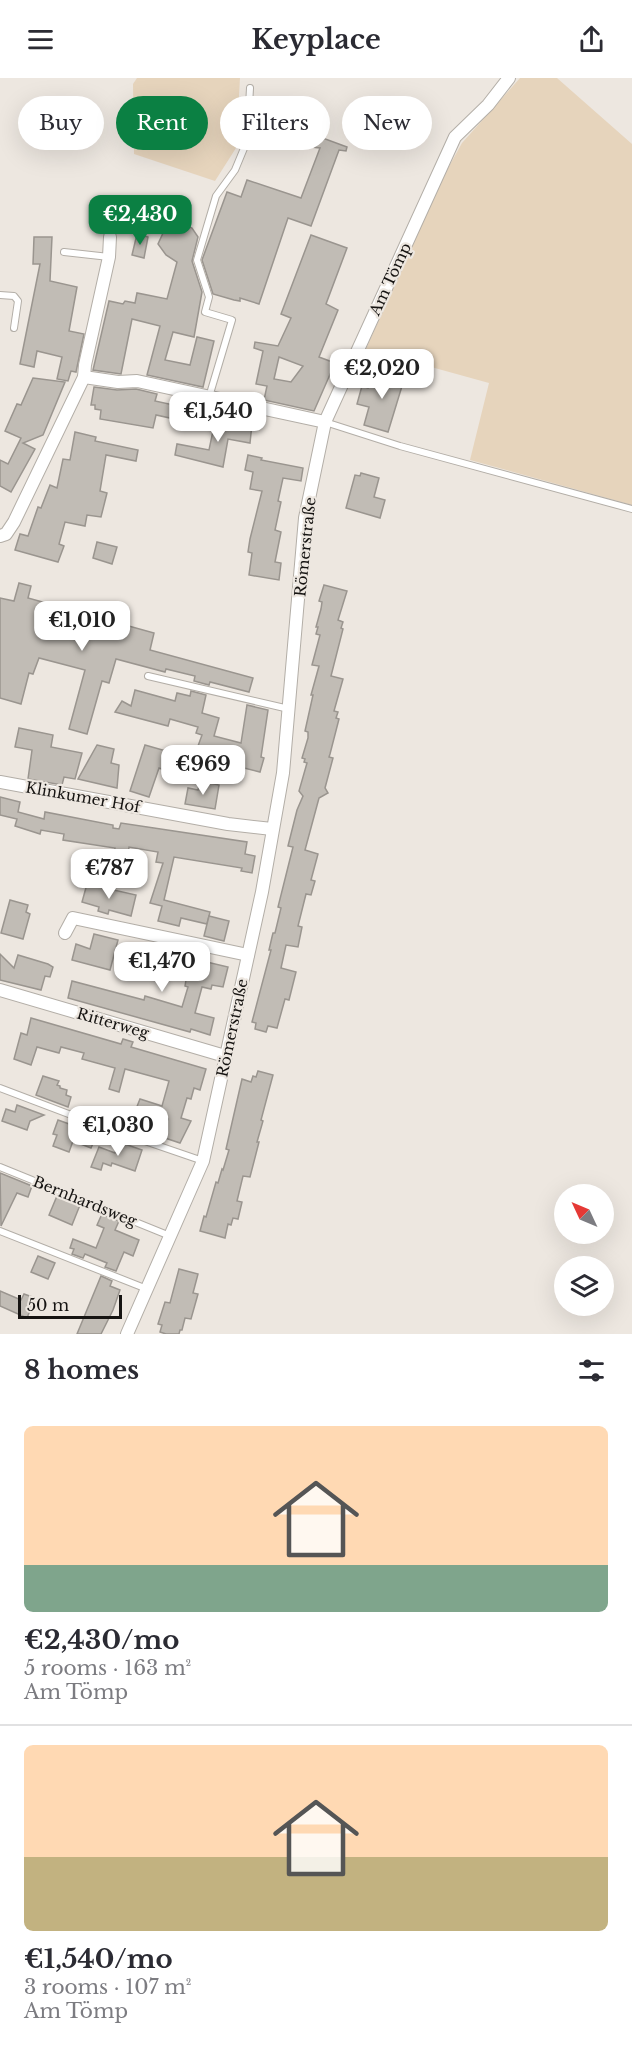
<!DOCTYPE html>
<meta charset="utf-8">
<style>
body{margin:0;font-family:"Libre Baskerville",serif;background:#f7f7f7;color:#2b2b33;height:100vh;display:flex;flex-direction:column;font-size:22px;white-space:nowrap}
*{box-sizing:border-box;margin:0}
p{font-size:20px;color:#7c7c81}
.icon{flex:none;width:33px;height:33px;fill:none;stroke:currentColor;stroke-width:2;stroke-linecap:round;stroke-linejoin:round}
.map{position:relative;height:1256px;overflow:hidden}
.details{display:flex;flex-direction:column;background:#fff;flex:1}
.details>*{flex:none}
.hud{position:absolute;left:18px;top:18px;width:597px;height:54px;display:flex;gap:12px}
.needle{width:39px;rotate:314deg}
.tools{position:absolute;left:554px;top:1106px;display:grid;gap:12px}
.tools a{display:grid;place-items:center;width:60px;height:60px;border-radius:50%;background:#fff;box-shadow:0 6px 24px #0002;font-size:30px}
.scale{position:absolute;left:18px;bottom:15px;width:104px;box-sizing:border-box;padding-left:6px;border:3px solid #161412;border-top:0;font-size:16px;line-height:21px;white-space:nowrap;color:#161412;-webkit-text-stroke:4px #ede7e0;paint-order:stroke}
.price{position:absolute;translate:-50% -51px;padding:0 14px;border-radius:12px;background:#fff;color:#222;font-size:20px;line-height:39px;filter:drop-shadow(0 2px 3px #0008)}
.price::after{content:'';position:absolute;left:50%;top:36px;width:18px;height:14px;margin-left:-9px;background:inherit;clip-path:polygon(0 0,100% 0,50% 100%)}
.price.active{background:#0b8043;color:#fff}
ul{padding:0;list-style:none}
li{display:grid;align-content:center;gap:12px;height:318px;padding:0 24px}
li+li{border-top:2px solid #e1e1e2}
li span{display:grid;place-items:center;height:186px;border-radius:9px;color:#555}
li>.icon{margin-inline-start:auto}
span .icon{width:108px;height:108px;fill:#fffc;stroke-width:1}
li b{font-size:26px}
h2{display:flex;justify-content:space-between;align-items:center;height:72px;padding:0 24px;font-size:26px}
.chip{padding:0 21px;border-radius:27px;background:#fff;box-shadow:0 6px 24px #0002;font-size:21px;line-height:54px}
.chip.active{background:#0b8043;color:#fff}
header{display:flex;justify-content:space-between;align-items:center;height:78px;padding:0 24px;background:#fff;font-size:27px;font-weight:800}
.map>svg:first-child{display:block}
</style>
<header><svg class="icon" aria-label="menu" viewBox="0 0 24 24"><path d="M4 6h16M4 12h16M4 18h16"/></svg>Keyplace<svg class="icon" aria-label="share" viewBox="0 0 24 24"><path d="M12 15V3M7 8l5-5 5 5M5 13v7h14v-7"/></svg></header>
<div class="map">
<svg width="632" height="1256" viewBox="0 0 632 1256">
<rect width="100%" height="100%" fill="#ede7e0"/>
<g fill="#e6d4bc">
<polygon points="137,0 240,0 236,70 215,103 134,76 133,6"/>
<polygon points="520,0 557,0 632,66 632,427 470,382 489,305 366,271 437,110 462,65"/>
</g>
<g fill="#c1bcb5" stroke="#9a958f" stroke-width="1.5" fill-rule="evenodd">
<polygon points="260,21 311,27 309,55 347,69 346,73 339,72 311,148 288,140 259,226 240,220 240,223 234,222 213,216 202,182 227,114 241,119 247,102 301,120 320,70 255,63"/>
<polygon points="180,145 192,150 198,159 192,183 202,214 194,259 173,254 165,282 190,287 197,259 214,263 203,309 147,297 160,248 132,241 121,296 93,292 109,223 123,226 125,223 135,225 137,215 167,221 177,184 166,177 158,166 164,153 168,149"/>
<polygon points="137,156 148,159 144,180 132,177"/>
<path d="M311,157L347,170L326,226L338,232L319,279L335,285L314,333L264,322L267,308L256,306L263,273L254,270L255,264L278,268L291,240L281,236ZM279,279L303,288L291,304L274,301Z"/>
<polygon points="34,159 52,159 50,203 77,209 69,253 84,256 76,294 71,293 68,303 57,301 62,279 37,273 34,289 20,286 40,186 33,186"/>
<polygon points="386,289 406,295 388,354 364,347 369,329 357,326 362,308 368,310 369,305 381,308"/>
<polygon points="33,300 65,304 43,357 23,365 35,371 11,414 0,408 0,382 8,386 21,360 5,353 17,326 21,327"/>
<polygon points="94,309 117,312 136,311 157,316 155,323 201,333 197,346 156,337 153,350 100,341 101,332 95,331 95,327 91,327"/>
<polygon points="222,341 243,342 245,345 252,346 250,365 228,361 223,389 175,377 177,366 209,372 214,348 221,349"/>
<polygon points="75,354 96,359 95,363 138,372 136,383 106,377 100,413 107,415 101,439 87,437 85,448 65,444 59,466 64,468 58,484 15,472 20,456 28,458 38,429 41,430 50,407 57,410 63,381 70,382"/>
<polygon points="248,377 262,380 261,382 303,390 301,403 283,400 278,423 281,424 275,452 281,454 275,484 281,485 279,502 249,497 252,475 248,474 250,461 262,413 250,411 253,394 245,392"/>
<polygon points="361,395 379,400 374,419 385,422 380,440 346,430 355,397 360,398"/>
<polygon points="97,464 117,469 112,486 93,480"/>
<polygon points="19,505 31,508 28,520 154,555 150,572 253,600 249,614 210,604 209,607 194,603 195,598 166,591 165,594 116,581 109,605 102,603 87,656 69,651 85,592 39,580 33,596 29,595 21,626 0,620 0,520 14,523"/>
<polygon points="324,507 347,513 338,542 343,544 341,550 343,551 331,598 343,601 334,633 338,634 336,640 339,641 330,676 329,679 333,680 325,710 328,715 319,720 305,772 318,776 311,802 315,803 311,817 306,816 298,848 302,849 298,869 286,867 281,890 296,894 289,922 285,921 277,950 268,948 266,954 255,951 256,945 252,944 271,872 269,872 272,859 273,855 275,855 281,830 278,829 293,769 288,768 297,732 303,718 299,713 307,685 304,684 305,681 302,680 308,660 308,654 305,653 313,617 311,617 319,588 312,587 320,557 316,556 318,549 316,549 321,531 322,524 319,523"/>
<polygon points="135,612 175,623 177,615 190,618 191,613 206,617 202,635 219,640 214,658 241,665 247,627 268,632 261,679 264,680 260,694 236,688 238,682 198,668 202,657 196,655 198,649 170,641 168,648 115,634 122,623 131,628"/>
<polygon points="19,650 53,657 51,669 82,675 75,701 64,699 62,707 28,701 32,672 15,669"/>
<polygon points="97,667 114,671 111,685 119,687 117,710 78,701"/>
<polygon points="145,667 173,675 167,693 159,690 149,719 130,713"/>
<polygon points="200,703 219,707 215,731 185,726 188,710 198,712"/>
<polygon points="0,719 20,724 18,734 44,741 45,734 113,747 113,750 119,751 121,745 247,764 245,776 255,778 252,795 241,793 242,790 174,779 164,822 210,834 207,846 181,840 179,848 158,843 162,828 150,825 163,785 156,784 158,774 129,769 127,782 113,780 115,770 63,762 64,756 41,752 40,756 15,748 17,741 0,737"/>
<polygon points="87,806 136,817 131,838 109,832 108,836 98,833 99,829 82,824"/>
<polygon points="10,822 28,827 26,834 30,836 23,861 1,855"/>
<polygon points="209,838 229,843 224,863 204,858"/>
<polygon points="94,856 118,862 110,892 72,882 76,866 90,871"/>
<polygon points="152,871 228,889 223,909 212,907 211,911 202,909 195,935 214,940 210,957 191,951 190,954 68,920 72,903 144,922 145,918 182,929 188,909 185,908 186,902 147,893"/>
<polygon points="0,876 14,890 18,877 48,886 53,889 50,899 45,898 41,912 0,902"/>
<polygon points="31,940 121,966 123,961 133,964 131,969 206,991 200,1012 194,1010 191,1021 187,1020 181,1040 191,1043 180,1065 162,1059 168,1041 136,1031 140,1021 162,1028 169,1003 125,991 119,1014 109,1011 115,990 82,981 84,975 61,969 59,975 37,969 31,987 14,981 21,955 27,957"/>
<polygon points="258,993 273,997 261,1042 263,1043 257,1064 259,1064 250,1099 243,1098 237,1123 242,1124 238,1141 233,1140 231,1147 228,1146 225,1160 200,1153 204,1138 206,1139 216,1104 218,1105 222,1091 223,1092 229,1072 226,1071 242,1001 251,1004 253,998 256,999"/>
<polygon points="43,998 59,1003 57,1007 60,1008 60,1010 67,1012 66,1017 71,1019 68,1029 36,1017"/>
<polygon points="17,1027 44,1037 30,1043 27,1052 2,1043 6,1031 15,1034"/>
<polygon points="58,1042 97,1056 91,1070 73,1063 69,1074 53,1068 57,1057 53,1056"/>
<polygon points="119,1064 142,1072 135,1093 112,1085 111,1088 103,1085 101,1092 91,1089 99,1069 115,1075"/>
<polygon points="0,1095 32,1108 28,1119 17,1115 1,1148"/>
<polygon points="57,1118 80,1127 72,1147 49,1137"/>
<polygon points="102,1136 119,1143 115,1152 139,1162 133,1178 124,1174 116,1193 105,1189 107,1185 85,1176 83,1180 72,1176 74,1171 70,1170 73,1161 96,1170 104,1150 97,1147"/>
<polygon points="38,1178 55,1185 48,1201 31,1194"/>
<polygon points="179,1191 198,1196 193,1215 198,1216 191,1241 185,1240 182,1252 180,1252 179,1256 166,1256 160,1254 162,1247 158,1246 165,1224 170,1225"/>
<polygon points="101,1198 112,1203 110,1208 120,1212 113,1232 101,1256 77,1256"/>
<polygon points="0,1213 21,1222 24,1216 35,1220 27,1240 0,1228"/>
</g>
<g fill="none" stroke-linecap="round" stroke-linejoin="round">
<defs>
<g id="lane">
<polyline points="64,174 109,179"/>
<polyline points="0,217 14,218 18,223 14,250"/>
<polyline points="209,319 232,242 205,234 209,219 197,182 216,118 235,92 247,63 250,10"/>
<polyline points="325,344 400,368 632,431"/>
<polyline points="148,598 289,631"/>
<polyline points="0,1010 95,1046 203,1083"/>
<polyline points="0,1089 170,1158"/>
<polyline points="0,1153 147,1211"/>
</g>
<g id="street">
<polyline points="84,299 85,287 109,179 110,159"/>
<polyline points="0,458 6,456 14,444 84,299 118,304 137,303 325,344"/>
<polyline points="0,704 228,746 272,751"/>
<polyline points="65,855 73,840 248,877"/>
<polyline points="0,912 225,978"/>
<polyline points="127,1256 203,1083 262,814 283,695 305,440 325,344 455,59 488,27 509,0"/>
</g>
</defs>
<use href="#lane" stroke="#b3aea7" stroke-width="8"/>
<use href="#street" stroke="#b3aea7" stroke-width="14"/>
<use href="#lane" stroke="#fff" stroke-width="6"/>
<use href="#street" stroke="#fff" stroke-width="12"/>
</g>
<g text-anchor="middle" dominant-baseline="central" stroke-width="4.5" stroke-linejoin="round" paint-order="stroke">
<g font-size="15" fill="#161412" stroke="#ede7e0">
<text transform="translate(390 201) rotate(-65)">Am Tömp</text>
<text transform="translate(305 469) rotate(-84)">Römerstraße</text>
<text transform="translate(83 719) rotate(10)">Klinkumer Hof</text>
<text transform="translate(113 945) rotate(16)">Ritterweg</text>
<text transform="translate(232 950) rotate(-78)">Römerstraße</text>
<text transform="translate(85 1123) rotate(22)">Bernhardsweg</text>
</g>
</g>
</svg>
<div class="tools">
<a><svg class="needle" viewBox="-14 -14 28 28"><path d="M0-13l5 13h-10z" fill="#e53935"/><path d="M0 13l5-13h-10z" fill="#7c7c81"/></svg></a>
<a><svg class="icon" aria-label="layers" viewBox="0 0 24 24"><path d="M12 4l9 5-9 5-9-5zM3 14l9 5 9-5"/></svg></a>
</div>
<div class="scale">50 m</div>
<b class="price active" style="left:140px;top:168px">€2,430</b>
<b class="price" style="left:382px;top:322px">€2,020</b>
<b class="price" style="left:218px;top:365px">€1,540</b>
<b class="price" style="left:82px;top:574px">€1,010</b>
<b class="price" style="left:203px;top:718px">€969</b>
<b class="price" style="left:109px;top:822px">€787</b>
<b class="price" style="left:162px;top:915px">€1,470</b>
<b class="price" style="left:118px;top:1079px">€1,030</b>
<div class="hud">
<a class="chip">Buy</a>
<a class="chip active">Rent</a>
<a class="chip">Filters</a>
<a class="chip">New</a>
</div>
</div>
<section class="details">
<h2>8 homes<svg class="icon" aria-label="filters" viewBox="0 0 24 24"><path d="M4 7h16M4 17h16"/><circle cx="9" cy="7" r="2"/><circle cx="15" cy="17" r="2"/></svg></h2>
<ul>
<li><span style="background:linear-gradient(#ffd9b3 75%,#7fa58c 0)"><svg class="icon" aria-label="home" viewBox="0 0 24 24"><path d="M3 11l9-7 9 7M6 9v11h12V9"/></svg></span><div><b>€2,430/mo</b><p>5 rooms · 163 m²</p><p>Am Tömp</p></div></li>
<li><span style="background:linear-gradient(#ffd9b3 60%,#c2b280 0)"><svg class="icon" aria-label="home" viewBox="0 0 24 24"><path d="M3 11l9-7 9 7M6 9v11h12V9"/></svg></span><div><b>€1,540/mo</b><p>3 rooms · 107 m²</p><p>Am Tömp</p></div></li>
</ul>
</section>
